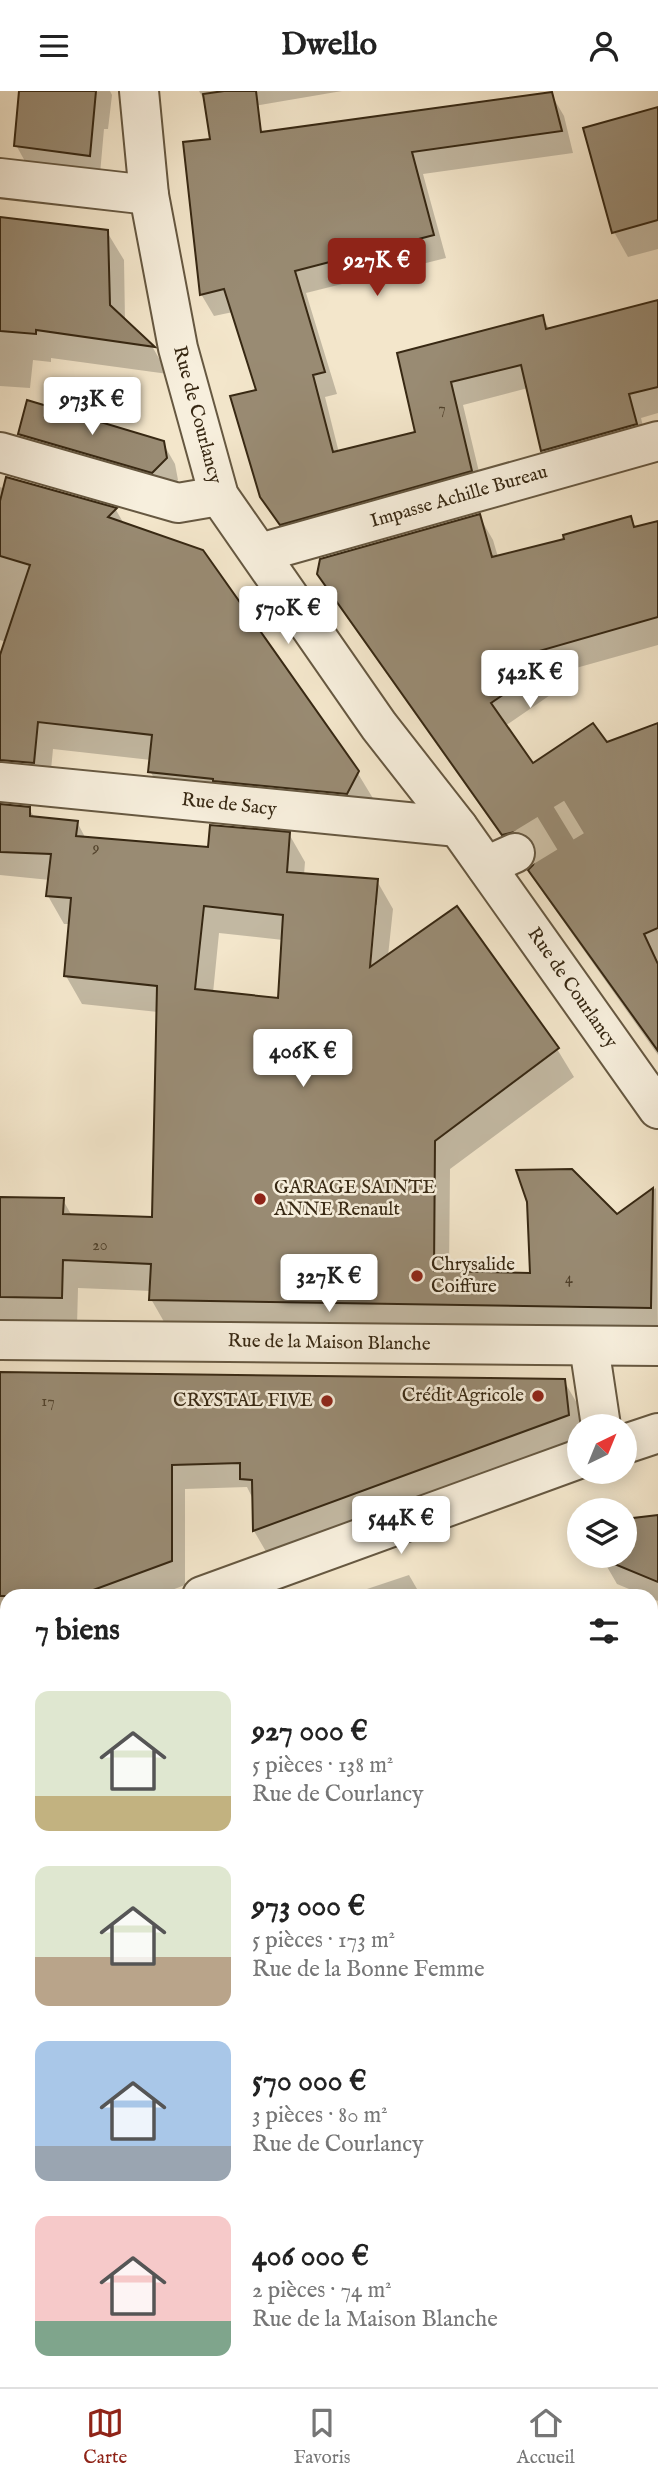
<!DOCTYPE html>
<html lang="fr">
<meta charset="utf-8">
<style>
body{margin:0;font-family:"IM FELL English",serif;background:#f6f6f6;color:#222;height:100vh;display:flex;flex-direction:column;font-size:26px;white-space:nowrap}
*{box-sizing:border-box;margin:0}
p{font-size:23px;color:#767676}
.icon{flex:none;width:38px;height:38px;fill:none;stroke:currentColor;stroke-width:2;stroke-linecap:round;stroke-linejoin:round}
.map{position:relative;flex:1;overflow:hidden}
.details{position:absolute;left:0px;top:1498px;width:658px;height:798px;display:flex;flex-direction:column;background:#fff;border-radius:21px 21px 0 0;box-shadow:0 4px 18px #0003}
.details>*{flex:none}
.needle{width:46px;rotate:43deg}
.controls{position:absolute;left:567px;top:1323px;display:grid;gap:14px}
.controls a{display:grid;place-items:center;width:70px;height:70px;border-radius:50%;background:#fff;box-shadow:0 4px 18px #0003;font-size:35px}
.price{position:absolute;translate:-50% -60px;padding:0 16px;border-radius:7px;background:#fff;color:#222;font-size:23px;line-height:46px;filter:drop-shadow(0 2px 4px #0008)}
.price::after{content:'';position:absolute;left:50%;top:42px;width:21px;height:16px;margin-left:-10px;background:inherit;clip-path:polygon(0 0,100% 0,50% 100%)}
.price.on{background:#8f2418;color:#fff}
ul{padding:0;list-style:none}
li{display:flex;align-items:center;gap:21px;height:175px;padding:0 35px}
li span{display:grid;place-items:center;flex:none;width:196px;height:140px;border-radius:14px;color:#555}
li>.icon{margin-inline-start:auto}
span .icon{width:84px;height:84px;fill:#fffc;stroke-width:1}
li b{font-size:30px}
h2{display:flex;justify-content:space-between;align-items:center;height:84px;padding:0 35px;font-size:30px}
header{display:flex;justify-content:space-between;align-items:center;height:91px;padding:0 35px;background:#fff;font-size:32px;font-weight:700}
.dock{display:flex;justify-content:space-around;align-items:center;height:98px;border-top:2px solid #e0e0e0;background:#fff;font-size:19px;color:#767676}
.dock a{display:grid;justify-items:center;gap:4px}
.dock .on{color:#8f2418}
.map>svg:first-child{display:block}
</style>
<header><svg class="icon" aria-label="menu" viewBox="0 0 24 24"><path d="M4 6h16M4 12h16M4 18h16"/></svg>Dwello<svg class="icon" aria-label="person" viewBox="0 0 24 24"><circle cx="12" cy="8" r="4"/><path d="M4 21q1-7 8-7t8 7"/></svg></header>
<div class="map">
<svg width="658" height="2296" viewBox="0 0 658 2296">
<rect width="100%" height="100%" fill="#f3e6cb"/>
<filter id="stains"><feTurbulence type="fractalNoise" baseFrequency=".00286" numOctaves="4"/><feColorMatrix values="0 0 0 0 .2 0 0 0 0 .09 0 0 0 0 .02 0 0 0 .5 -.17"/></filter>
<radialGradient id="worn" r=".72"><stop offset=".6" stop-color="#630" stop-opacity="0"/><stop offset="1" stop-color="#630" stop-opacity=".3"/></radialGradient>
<g fill="#0003" fill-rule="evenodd">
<polygon points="21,0 110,0 112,4 108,38 104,38 100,83 27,74 16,54"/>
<polygon points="199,0 342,0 212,22"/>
<polygon points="551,3 564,25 573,62 423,83 446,167 306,202 337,303 325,306 339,362 417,342 399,263 542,226 550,239 658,210 658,322 641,327 648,356 556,382 543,359 528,297 463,314 484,402 294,456 262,406 258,300 233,221 214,225 201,203 185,53"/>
<polygon points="658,18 658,158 628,166 614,141"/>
<polygon points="0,128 107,141 124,169 125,230 153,257 168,283 51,267 51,271 33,269 30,297 0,295"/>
<polygon points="19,343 163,352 175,373 178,389 164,402 31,364"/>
<polygon points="8,388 116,419 124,433 357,681 374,709 166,708 150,680 151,669 53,658 49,700 0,705 0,588 176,610 0,549 0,396 5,398"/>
<polygon points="479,425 493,449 498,466 566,449 630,427 636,437 658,431 658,554 551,584 559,598 505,635 532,675 607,653 658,633 658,964 544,803 530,779 538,766 533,764 517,767 333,507 319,482"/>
<path d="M0,715L29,718L35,727L77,731L86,748L210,758L289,743L305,771L304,784L377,790L393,818L388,865L557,958L574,986L450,1078L449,1182L532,1184L656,1097L658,1245L167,1236L151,1208L152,1200L78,1197L77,1235L0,1233V1108L63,1109L72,1125L153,1128L158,921L82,913L66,885L70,833H64L48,805L50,789L0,784ZM373,814H377L370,884H367ZM219,842L283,849L280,909L213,902Z"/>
<polygon points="0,1283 564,1290 578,1314 581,1335 579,1350 268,1464 254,1440 254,1410 247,1396 185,1398 185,1494 156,1505 7,1505 7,1552 0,1551"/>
<polygon points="658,1426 658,1510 617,1493 602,1467 602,1465 625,1465 625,1429"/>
<polygon points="409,1484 421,1505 346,1505"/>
<polygon points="7,1621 7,1679 0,1676 0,1624"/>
<polygon points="651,1628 658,1630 658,1908 651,1925"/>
<polygon points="0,1691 7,1703 0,1717"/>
<polygon points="0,1736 7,1743 7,1831 0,1836"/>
<polygon points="0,1854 7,1855 7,1995 2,1991 0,1993"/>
<polygon points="189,2289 373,2289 366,2296 198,2296 199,2294"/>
</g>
<g fill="#998b73" stroke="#372813" stroke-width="2" fill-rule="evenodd">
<polygon points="19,0 96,0 90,65 14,55"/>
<polygon points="224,0 256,0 261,41 552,1 562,40 412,61 434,144 295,180 325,281 313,284 333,361 415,341 397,262 543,224 546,238 658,209 658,296 629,303 637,333 541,360 521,274 451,291 472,380 280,434 260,406 230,305 256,299 224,198 200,204 183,51 210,48 203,3"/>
<polygon points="658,16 658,129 612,142 583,37"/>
<polygon points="0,126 108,139 110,214 155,256 36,239 36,243 0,240"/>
<polygon points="27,309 164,350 167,367 152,382 18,343"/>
<polygon points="6,386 117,417 108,426 203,459 359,680 347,703 213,690 213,688 148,681 152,644 38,631 34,672 0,669 0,564 30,474 0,465 0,410"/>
<polygon points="480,423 492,466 564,448 563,444 631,425 634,436 658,430 658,526 539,560 547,574 491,612 533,672 593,632 607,651 658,632 658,837 644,843 658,873 658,960 528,779 533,774 537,765 535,752 527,744 518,740 502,744 317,483 320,468"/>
<path d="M0,713L30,716V725L78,730L76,745L208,756L210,734L290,741L287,781L378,788L370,876L457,815L559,957L435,1050L434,1180L530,1182L527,1111L516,1079L572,1078L617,1123L653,1097L651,1217L149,1209L151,1173L63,1169L62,1207L0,1206V1106L64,1107L63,1123L152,1126L157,895L64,885L71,807L46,805L51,763L0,761ZM204,815L283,824L278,907L195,898Z"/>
<polygon points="0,1281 565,1288 569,1324 253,1440 252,1389 240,1388 240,1372 172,1374 172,1470 77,1505 0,1505"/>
<polygon points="658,1424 658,1491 600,1467 600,1465 625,1465 625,1428"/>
</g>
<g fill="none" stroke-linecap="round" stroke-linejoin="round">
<polyline stroke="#cdc0a6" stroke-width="38" stroke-dasharray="38 19" stroke-linecap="butt" points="515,762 574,726"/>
<defs>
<g id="minor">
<polyline points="139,0 149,104 178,257 219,405 379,635 458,736 658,1018"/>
<polyline points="0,87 149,104"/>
<polyline points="0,361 178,412 219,405"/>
<polyline points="260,462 658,350"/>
<polyline points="0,691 458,736"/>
<polyline points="486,775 515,762"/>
<polyline points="0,1249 658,1255"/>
<polyline points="589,1255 601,1335"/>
<polyline points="625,1353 658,1342"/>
<polyline points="202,1505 579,1368"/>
<polyline points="0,1578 7,1575"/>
<polyline points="0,1826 7,1832"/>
<polyline points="651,2000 658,1984"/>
<polyline points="485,2289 493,2296"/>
<polyline points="526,2296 529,2289"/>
</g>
</defs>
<use href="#minor" stroke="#665841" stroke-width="42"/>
<use href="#minor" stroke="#f7efdd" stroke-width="38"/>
</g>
<g fill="#8f2418" stroke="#f7efdd" stroke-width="2.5">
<circle cx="260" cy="1108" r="7"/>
<circle cx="417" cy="1185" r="7"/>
<circle cx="538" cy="1305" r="7"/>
<circle cx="327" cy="1310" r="7"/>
</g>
<g text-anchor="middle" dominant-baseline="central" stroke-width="5" stroke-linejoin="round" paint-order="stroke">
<g font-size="16" fill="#50412b">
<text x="442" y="318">7</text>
<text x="96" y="758">9</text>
<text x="100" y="1155">20</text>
<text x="569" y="1188">4</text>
<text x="48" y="1311">17</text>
</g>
<g font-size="19" fill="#372813" stroke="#f7efdd">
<text transform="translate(197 324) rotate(75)">Rue de Courlancy</text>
<text transform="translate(459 406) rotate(-16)">Impasse Achille Bureau</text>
<text transform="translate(229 714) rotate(6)">Rue de Sacy</text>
<text transform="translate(572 897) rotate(55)">Rue de Courlancy</text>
<text transform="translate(329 1252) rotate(1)">Rue de la Maison Blanche</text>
</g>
<g font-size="19" fill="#372813" stroke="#f7efdd" text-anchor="start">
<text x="274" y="1097">GARAGE SAINTE<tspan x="274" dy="22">ANNE Renault</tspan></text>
<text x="431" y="1174">Chrysalide<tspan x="431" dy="22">Coiffure</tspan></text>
<text x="524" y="1305" text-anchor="end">Crédit Agricole</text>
<text x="313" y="1310" text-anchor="end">CRYSTAL FIVE</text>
</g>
</g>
<rect width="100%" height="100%" filter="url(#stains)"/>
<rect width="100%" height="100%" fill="url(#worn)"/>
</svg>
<div class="controls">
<a><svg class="needle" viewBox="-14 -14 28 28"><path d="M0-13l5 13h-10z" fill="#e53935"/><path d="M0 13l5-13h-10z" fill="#767676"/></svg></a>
<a><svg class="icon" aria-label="layers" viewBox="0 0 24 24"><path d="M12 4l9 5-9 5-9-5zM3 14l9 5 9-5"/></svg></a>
</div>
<b class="price on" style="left:377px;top:207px">927K €</b>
<b class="price" style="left:92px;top:346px">973K €</b>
<b class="price" style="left:288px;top:555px">570K €</b>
<b class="price" style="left:530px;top:619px">542K €</b>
<b class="price" style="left:303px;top:998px">406K €</b>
<b class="price" style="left:329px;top:1223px">327K €</b>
<b class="price" style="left:401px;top:1465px">544K €</b>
<section class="details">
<h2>7 biens<svg class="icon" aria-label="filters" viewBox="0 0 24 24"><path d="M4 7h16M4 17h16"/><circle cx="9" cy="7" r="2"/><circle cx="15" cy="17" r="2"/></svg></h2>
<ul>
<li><span style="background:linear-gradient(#dfe7d0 75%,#c2b280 0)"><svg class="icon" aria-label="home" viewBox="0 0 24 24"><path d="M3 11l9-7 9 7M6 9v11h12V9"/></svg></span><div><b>927 000 €</b><p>5 pièces · 138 m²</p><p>Rue de Courlancy</p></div></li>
<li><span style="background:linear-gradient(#dfe7d0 65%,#b9a48a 0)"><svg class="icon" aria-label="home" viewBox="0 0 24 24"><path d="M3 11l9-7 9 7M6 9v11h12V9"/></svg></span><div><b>973 000 €</b><p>5 pièces · 173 m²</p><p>Rue de la Bonne Femme</p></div></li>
<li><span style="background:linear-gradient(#a9c7e8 75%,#9aa5b1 0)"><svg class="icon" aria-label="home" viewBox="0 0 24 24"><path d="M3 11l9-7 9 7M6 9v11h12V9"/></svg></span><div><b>570 000 €</b><p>3 pièces · 80 m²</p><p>Rue de Courlancy</p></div></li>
<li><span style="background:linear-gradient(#f6c9c9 75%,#7fa58c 0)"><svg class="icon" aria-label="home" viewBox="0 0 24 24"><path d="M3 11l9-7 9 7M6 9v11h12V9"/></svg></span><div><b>406 000 €</b><p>2 pièces · 74 m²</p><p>Rue de la Maison Blanche</p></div></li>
</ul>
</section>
</div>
<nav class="dock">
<a class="on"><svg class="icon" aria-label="map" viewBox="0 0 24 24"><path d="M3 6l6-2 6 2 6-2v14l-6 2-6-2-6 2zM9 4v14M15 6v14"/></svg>Carte</a>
<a><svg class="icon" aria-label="saved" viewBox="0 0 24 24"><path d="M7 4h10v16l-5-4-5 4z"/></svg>Favoris</a>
<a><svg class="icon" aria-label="home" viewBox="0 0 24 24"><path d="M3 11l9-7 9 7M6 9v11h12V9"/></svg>Accueil</a>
</nav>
